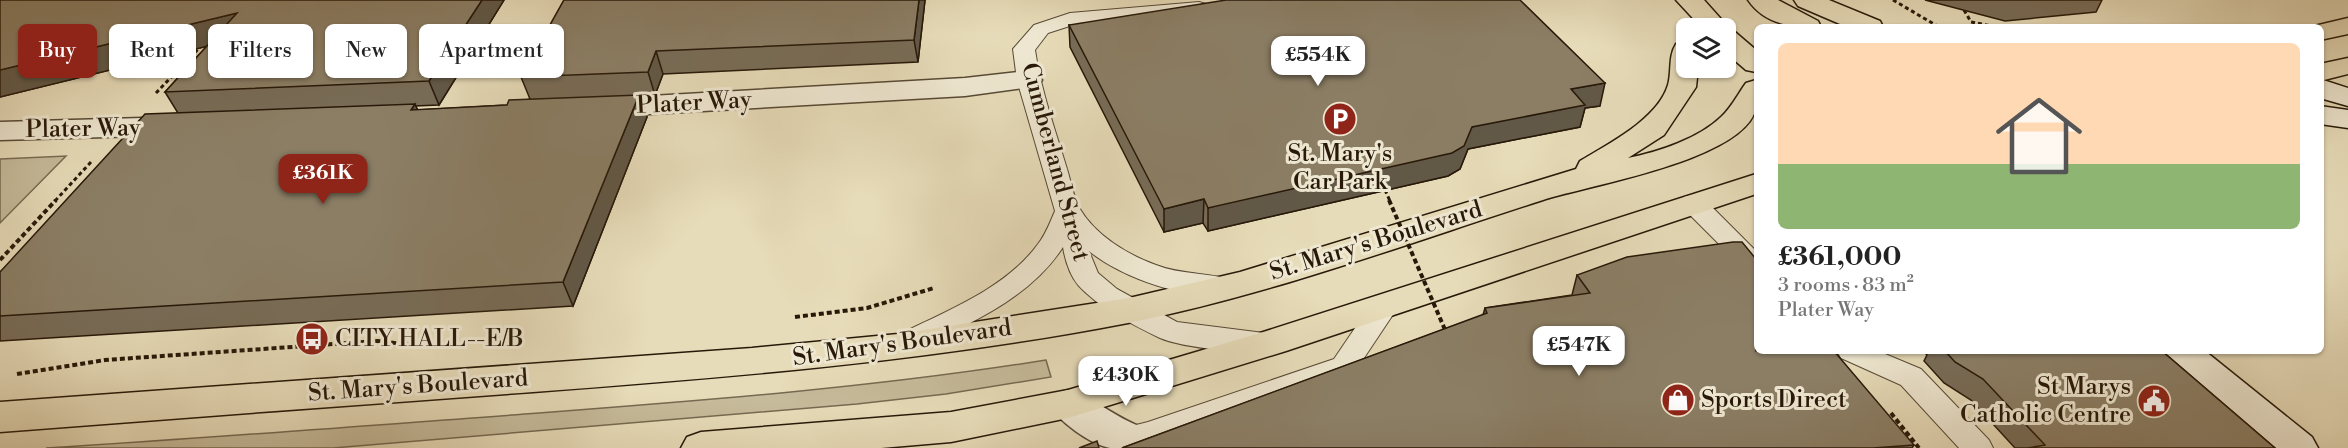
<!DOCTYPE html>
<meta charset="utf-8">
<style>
body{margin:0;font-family:"Libre Bodoni",serif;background:#f2f2f2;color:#222;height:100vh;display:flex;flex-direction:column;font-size:22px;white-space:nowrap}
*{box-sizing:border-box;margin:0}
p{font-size:20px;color:#767676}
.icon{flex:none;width:33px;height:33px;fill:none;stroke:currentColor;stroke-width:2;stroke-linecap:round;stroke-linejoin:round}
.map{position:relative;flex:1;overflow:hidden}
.panel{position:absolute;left:1754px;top:24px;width:570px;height:330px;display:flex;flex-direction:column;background:#fff;border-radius:9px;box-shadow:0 2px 4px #0004}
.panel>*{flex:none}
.banner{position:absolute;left:18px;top:24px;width:570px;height:54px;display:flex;gap:12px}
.buttons{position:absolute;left:1676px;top:18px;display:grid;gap:12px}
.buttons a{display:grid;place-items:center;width:60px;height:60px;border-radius:9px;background:#fff;box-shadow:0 2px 4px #0004;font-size:30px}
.price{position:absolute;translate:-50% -51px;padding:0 14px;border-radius:12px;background:#fff;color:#222;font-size:20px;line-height:39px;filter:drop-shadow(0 2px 3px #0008)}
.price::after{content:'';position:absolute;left:50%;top:36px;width:18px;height:14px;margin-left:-9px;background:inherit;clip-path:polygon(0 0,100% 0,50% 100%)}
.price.on{background:#8f2418;color:#fff}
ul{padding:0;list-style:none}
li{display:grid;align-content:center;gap:12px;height:318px;padding:0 24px}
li+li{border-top:2px solid #e0e0e0}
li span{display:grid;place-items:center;height:186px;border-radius:9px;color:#555}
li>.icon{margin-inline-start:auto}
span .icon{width:108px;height:108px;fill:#fffc;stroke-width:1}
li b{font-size:26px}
.tag{padding:0 21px;border-radius:9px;background:#fff;box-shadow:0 2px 4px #0004;font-size:21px;line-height:54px}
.tag.on{background:#8f2418;color:#fff}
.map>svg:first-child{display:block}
</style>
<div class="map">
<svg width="2348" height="448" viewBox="0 0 2348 448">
<rect width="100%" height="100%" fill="#e7dcb9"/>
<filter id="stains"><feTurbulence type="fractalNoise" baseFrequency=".00333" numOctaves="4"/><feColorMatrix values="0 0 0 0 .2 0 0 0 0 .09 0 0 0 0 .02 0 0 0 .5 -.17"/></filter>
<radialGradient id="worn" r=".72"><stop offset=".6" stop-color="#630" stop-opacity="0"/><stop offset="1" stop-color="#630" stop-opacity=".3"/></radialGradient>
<g fill="#c6bb9b" stroke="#766a52" stroke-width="1.5">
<polygon points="66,156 0,223 0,159"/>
<path d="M1046,360L1051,377L946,394L857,404L333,448H46C211,438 375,425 539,413C709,400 878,387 1046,360Z"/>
</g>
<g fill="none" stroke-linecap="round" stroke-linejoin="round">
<defs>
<g id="lane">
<path d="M1199,2L1206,4L1209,8L1206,12L1079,23L1048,33L1035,50C1041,91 1055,129 1067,169C1071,181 1073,197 1080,209C1095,235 1128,255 1156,265C1181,275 1207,272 1233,280L1236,286L1233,292C1193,304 1120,277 1089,251L1098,273L1117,289L1177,322L1279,335L1283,342L1279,349C1255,356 1184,348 1160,338C1133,325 1099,308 1078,285C1070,275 1065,260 1063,247C1029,300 966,325 912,352L902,355L892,352L888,345L892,338C941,313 1005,290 1038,244C1046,234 1050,222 1055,211L1017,80L1013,49L1034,25L1070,13Z"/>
<polygon points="1693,195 1702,197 1756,251 1756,275 1747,272 1684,209 1681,203 1684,197"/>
<polygon points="1386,295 1396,297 1400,304 1354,373 1150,445 1135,448 1116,446 1112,438 1116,430 1148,422 1334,359 1376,297"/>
<polygon points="1837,351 1878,351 1921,369 1989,440 1993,448 1959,448 1901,385 1841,358"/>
</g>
<g id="street">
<polygon points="1028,71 1038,74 1042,80 1038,86 965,96 598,117 588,114 583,108 588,102 598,99 965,78"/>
<polygon points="178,117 189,120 193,126 189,132 178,135 0,140 0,122"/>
<path d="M1068,390C1094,398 1115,417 1141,427L1149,448C1137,448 1122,448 1110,448C1090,444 1059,422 1049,404L1054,394Z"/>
</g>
<g id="secondary">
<polygon points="2320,79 2348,88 2348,106 2320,98"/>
<polygon points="2320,106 2348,110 2348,128 2320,124"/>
<polygon points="2162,351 2205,351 2312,437 2318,448 2271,448 2167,360"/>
</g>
<g id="primary">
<polygon points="1794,0 1829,0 1880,21 1883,27 1847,27 1798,6"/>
<polygon points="2348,18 2348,34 2320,40 2320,27 2310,27"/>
<polygon points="2348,58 2348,74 2320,81 2320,64"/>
</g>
<g id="highway">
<polygon points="1676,0 1704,0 1729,28 1728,31 1735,32 1756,50 1756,72 1746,70 1725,52 1725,28 1702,28"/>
<path d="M1748,0H1778L1818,21L1821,27C1793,27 1766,26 1748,0Z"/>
<path d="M1686,42V68H1698L1696,87L1664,135L1628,158C1658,152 1698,139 1721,117C1731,108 1738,94 1746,83L1756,80C1756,89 1758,100 1756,108C1745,160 1589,185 1543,200C1406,244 1269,295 1128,323C931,361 732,377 533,392C355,405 178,418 0,432V402L752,348L898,334L1129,298L1240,272L1576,169L1580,161C1608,144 1658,119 1668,85C1672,72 1668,56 1676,44Z"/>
<polygon points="1756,174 1756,194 1286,351 1068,418 951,442 881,448 681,448 687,437 701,432 951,412 1068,390 1260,333"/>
</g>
</defs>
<use href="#lane" stroke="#574935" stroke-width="2"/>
<use href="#street" stroke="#574935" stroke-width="3"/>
<use href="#secondary" stroke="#271809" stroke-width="3"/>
<use href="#primary" stroke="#271809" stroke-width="3"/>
<use href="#highway" stroke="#271809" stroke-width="3"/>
<g stroke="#271809" stroke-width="3" stroke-dasharray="4 3" stroke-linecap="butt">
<polyline points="1893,0 1939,27"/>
<polyline points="1964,10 1971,22 1997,27"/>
<polyline points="156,93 203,44"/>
<polyline points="55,201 91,162"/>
</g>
<g stroke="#271809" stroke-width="4" stroke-dasharray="5 3" stroke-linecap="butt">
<polyline points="0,260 56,200"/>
<polyline points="795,317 867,308 934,288"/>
<polyline points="17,374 105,360 377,341 422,346"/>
<polyline points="1891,413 1919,448"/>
</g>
<use href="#lane" fill="#efe8d2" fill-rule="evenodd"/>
<use href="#street" fill="#efe8d2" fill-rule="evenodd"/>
<use href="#secondary" fill="#efe8d2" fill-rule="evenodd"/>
<use href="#primary" fill="#e7dcb9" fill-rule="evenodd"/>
<use href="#highway" fill="#e7dcb9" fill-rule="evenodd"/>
<polyline stroke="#271809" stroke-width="3" stroke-dasharray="4 3" stroke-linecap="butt" points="1385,190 1390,201"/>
<polyline stroke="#271809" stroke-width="4" stroke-dasharray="5 3" stroke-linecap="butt" points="1389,200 1446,332"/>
</g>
<g fill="#786c57" stroke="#271809" stroke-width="1.5">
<polygon points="0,0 504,0 439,105 415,106 418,110 507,105 530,99 521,77 564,0 925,0 918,62 663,74 655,95 640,95 647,117 573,306 0,341 0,272 178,113 165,92 207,46 0,97"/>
<polygon points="1925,0 2102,0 2096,12 2005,21"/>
<polygon points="1069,25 1600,106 1585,108 1580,127 1468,149 1460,169 1448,176 1208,231 1203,223 1164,232 1070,47"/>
<polygon points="1577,275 1914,445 1912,448 1122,448 1483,315 1485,308 1572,295"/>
<polygon points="1923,351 2162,351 2275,448 2015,448 1971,400 1944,383 1924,361 1927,355"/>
</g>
<g fill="#615847" stroke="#271809" stroke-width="1.5">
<polygon points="482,0 504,0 439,105 429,81"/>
<polygon points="919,0 925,0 918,62 914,40"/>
<polygon points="237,13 249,36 0,97 0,70"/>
<polygon points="656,51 663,74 655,95 648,72"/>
<polygon points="1605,83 1600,106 1585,108 1580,127 1468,149 1460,169 1448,176 1208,231 1208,208 1472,127 1571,89"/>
<polygon points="639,95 647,117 573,306 563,282"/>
<polygon points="415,104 425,127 411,110"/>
<polygon points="1204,199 1203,223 1164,232 1164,209"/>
</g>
<g fill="#8b7e65" stroke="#271809" stroke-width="1.5">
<polygon points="0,0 482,0 429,81 165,92 237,13 0,70"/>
<polygon points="564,0 919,0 914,40 656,51 648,72 521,77"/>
<polygon points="1226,0 1520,0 1605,83 1571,89 1585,105 1472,127 1464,146 1452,153 1208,208 1204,199 1164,209 1069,25"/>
<polygon points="639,95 563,282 0,316 0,272 145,114 415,104 411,110 507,105 509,100"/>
<polygon points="1733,242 1742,242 1756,259 1756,351 1834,351 1914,445 1873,448 1122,448 1487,313 1485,308 1590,293 1577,275 1627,257"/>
<polygon points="1945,351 2162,351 2275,448 2028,448 2045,445 1983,379 1955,362"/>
<polygon points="1097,441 1099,448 1079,448"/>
</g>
<defs>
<symbol id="parking-disc" viewBox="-11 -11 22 22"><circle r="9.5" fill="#8f2418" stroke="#efe8d2"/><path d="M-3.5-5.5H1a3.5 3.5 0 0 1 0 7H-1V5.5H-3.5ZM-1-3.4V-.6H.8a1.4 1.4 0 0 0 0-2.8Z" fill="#fff"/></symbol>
<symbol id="bus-disc" viewBox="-11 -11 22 22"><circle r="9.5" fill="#8f2418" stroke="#efe8d2"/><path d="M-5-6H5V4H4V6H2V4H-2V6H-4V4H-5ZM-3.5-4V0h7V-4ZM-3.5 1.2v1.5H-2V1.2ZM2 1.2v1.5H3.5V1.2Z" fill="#fff"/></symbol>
<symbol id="shop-disc" viewBox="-11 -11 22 22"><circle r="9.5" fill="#8f2418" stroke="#efe8d2"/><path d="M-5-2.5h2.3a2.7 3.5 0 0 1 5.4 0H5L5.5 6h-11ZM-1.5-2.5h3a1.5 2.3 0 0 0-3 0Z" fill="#fff"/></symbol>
<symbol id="civic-disc" viewBox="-11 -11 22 22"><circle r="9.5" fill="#8f2418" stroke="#efe8d2"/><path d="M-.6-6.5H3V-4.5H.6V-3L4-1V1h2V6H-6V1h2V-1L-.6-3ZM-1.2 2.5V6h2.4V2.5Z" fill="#fff"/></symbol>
</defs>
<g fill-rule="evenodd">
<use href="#parking-disc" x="1321" y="100" width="38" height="38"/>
<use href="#bus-disc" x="293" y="320" width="38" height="38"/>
<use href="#shop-disc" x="1659" y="381" width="38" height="38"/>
<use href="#civic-disc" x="2135" y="382" width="38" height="38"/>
</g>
<g text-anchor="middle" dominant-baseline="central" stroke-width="6" stroke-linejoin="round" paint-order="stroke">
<g font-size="24" fill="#271809" stroke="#efe8d2">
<text transform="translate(694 103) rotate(-3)">Plater Way</text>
<text transform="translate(83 129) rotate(-1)">Plater Way</text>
<text transform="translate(1055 162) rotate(75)">Cumberland Street</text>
<text transform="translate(1376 241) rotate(-17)">St. Mary's Boulevard</text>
<text transform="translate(902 343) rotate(-8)">St. Mary's Boulevard</text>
<text transform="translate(418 386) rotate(-4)">St. Mary's Boulevard</text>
</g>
<g font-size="24" fill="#271809" stroke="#efe8d2" text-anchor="start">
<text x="1340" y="154" text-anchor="middle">St. Mary's<tspan x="1340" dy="28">Car Park</tspan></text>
<text x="335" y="339">CITY HALL--E/B</text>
<text x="2131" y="387" text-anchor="end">St Marys<tspan x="2131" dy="28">Catholic Centre</tspan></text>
<text x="1701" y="400">Sports Direct</text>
</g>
</g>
<rect width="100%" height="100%" filter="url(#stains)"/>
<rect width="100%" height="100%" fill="url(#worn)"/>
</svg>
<div class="buttons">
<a><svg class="icon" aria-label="layers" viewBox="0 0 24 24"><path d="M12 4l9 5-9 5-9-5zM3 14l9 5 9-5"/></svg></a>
</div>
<b class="price" style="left:1318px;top:87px">£554K</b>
<b class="price on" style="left:323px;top:205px">£361K</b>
<b class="price" style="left:1579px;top:377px">£547K</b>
<b class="price" style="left:1126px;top:407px">£430K</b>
<div class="banner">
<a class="tag on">Buy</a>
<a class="tag">Rent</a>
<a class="tag">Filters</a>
<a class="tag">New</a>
<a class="tag">Apartment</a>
</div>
<section class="panel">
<ul>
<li><span style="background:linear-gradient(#ffd9b3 65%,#8fb573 0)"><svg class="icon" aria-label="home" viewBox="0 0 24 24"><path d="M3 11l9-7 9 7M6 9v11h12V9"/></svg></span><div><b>£361,000</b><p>3 rooms · 83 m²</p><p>Plater Way</p></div></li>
</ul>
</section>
</div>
